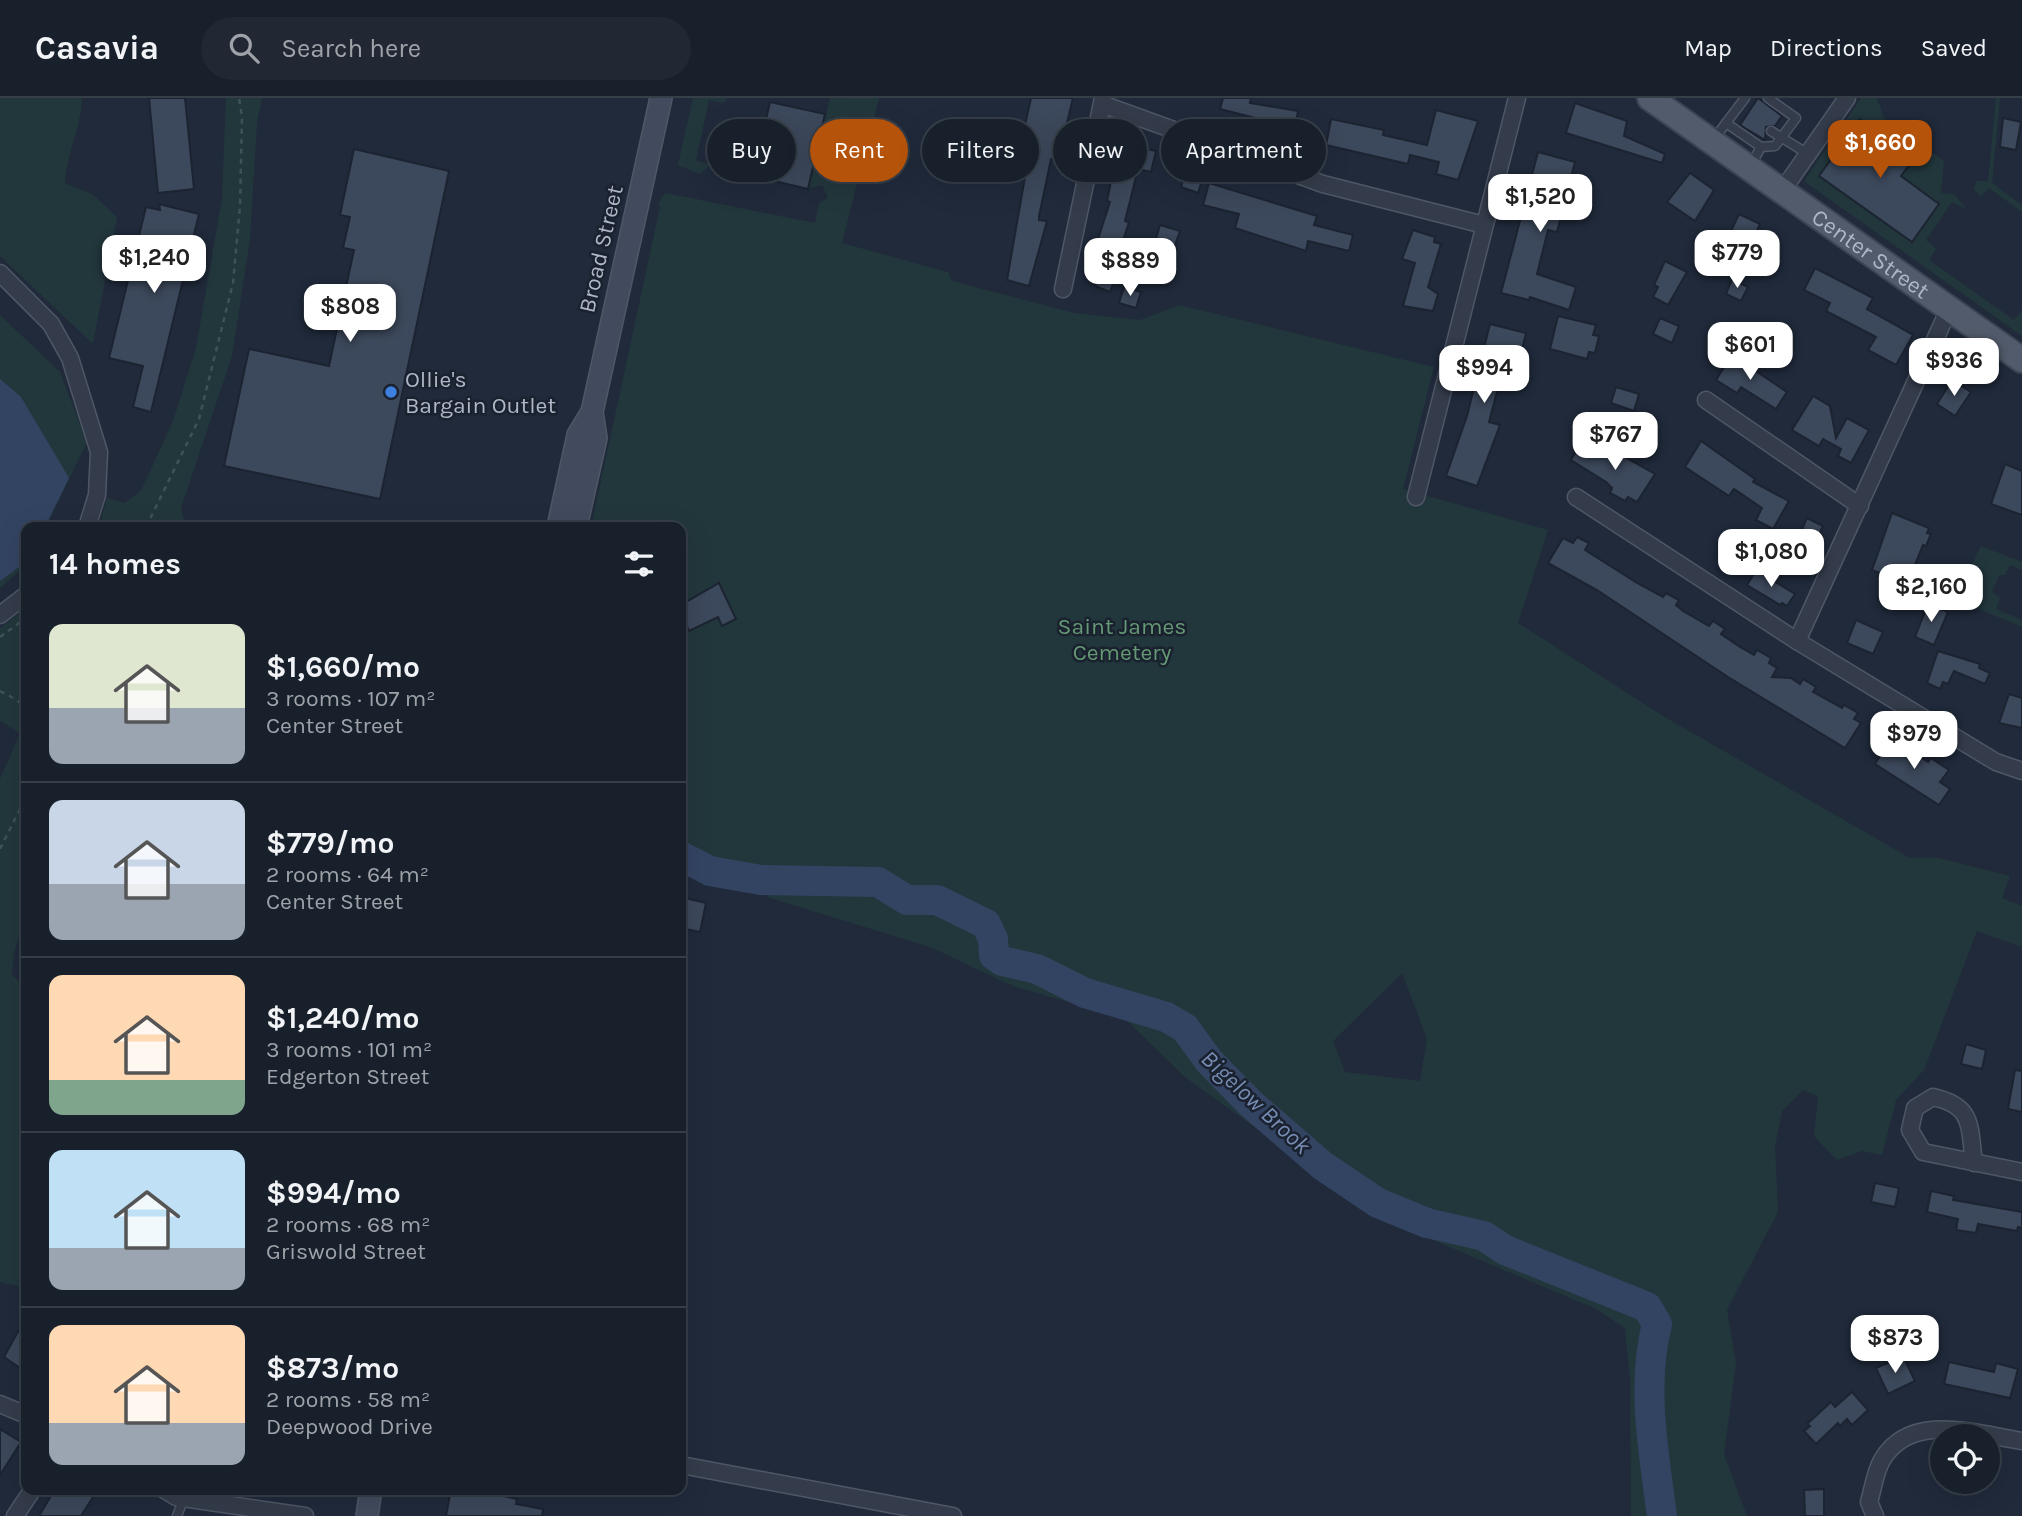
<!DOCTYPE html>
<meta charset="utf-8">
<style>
body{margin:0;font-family:Karla,sans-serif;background:#212834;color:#f1f3f6;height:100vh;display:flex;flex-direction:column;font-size:26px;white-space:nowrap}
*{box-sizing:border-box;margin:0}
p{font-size:23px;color:#9fa3a9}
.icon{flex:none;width:38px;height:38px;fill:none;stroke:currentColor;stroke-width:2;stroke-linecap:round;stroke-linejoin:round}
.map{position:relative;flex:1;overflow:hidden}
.panel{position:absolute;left:21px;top:424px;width:665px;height:973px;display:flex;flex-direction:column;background:#18202c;border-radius:14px;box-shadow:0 7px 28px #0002,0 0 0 2px #363e48}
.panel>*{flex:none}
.hud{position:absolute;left:707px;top:21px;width:665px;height:63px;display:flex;gap:14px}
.fabs{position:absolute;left:1930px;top:1326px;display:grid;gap:14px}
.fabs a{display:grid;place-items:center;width:70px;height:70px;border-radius:50%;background:#18202c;box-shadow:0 7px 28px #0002,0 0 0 2px #363e48;font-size:35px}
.price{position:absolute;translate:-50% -60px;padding:0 16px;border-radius:14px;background:#fff;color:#222;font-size:23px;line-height:46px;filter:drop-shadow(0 2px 4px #0008)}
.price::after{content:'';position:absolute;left:50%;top:42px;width:21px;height:16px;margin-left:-10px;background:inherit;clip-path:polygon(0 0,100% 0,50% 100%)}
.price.current{background:#b45309;color:#fff}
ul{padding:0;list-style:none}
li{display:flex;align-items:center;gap:21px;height:175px;padding:0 28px}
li+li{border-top:2px solid #363e48}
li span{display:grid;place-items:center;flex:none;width:196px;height:140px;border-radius:14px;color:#555}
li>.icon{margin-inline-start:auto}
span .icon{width:84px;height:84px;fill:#fffc;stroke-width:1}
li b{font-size:30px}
h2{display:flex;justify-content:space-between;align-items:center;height:84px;padding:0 28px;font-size:30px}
.tag{padding:0 24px;border-radius:32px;background:#18202c;box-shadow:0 7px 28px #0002,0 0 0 2px #363e48;font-size:24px;line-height:63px}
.tag.current{background:#b45309;color:#fff}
header{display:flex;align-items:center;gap:42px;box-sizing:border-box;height:98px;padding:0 35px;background:#18202c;border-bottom:2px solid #363e48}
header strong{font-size:33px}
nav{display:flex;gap:38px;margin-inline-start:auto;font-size:24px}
.search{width:490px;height:63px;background:#212834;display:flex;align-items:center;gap:18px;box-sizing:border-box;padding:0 24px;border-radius:38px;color:#9fa3a9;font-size:26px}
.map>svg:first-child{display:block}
</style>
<header>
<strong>Casavia</strong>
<div class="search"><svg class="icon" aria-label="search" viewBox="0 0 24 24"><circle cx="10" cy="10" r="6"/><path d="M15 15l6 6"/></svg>Search here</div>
<nav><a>Map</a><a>Directions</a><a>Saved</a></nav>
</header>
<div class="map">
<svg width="2022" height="1418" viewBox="0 0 2022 1418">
<rect width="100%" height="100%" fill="#202a3b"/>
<g fill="#22373c" fill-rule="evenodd">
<path d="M0,0H82C81,29 67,55 65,85L92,96L117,119L93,246L0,158Z"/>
<polygon points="226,0 262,0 257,24 250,141 232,258 181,410 184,421 212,429 99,429 107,400 124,405 141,393 173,323 196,250 222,100"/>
<polygon points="693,0 727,0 724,5 709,2 696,62 710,67 700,76 678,67"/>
<path d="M830,0H879L842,145L948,174L952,183L1074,215L1140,222L1179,207L1434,269L1403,391L1548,432L1518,525L1663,618L1910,760H1939L2010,778L2002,800L2022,808V849L1977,833L1924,972L1896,1002L1882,1057L1862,1053L1837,1062L1814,1038L1818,998L1803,992L1782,1013L1775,1048L1778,1114L1727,1212L1736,1265L1724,1357L1747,1418H1631L1630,1281L1625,1230L1596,1211L1379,1119L1185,979L1123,919L1015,889L930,849L767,799L766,783L681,765V429H591L660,109L658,105L665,95L815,125L819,105L828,100L822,87L808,91ZM1402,875L1427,941L1420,983L1345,974L1333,943Z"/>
<polygon points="1861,0 1877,0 1884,20 1944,63 1941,95 1955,97 1966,111 1952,104 1926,142 1936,151 1929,162 2014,222 2022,212 2022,238 1804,83"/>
<polygon points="1996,0 2000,0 1992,85 2022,107 2022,114 1989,90 1981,99 1974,91 1976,83 1988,83"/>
<polygon points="0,217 60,274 87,344 46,429 26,429 26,467 0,490"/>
<polygon points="1981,448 2022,464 2022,472 2010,467 2005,477 1999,477 1992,494 2000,500 1996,511 2022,522 2022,529 1955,501"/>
<polygon points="26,510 26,811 14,856 12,877 26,890 26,1190 0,1184 0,681 20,635 0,623 0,530"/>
</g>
<polygon fill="#334463" points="0,281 21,299 69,380 45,429 26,429 26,464 0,483"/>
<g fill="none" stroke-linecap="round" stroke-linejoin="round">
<path stroke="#334463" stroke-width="30" d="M681,758L710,773L761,782L878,784L907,802H937L986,826L993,841L994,857L1002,863L1037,871L1085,895L1166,919L1185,930L1209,963L1250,1005L1323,1068L1378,1105L1427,1125L1484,1138L1505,1152L1647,1209L1657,1226C1641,1288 1654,1356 1662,1418"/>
</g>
<g fill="#3c485b" stroke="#1c2331" stroke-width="2">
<polygon points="149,0 185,0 194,91 158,95"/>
<polygon points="1031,0 1073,0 1058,63 1051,61 1039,118 1039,122 1047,123 1029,188 1007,182 1029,56 1019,54"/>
<polygon points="1223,0 1251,0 1250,5 1298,13 1294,35 1265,30 1267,23 1220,11"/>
<polygon points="1758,0 1782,18 1775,28 1766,29 1765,42 1740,27"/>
<polygon points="770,4 825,16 808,91 753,78"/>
<polygon points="1575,5 1627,23 1624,38 1665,56 1662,65 1566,35"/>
<polygon points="1436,12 1478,23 1458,82 1436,76 1439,64 1410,57 1408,66 1326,47 1331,21 1384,32 1383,37 1427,47"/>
<polygon points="2003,20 2021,24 2016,52 2000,49"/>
<polygon points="1860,21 1877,33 1879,30 1915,59 1901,78 1939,106 1912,144 1819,78"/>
<polygon points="1119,45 1156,53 1151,74 1138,71 1125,123 1129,124 1118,158 1123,160 1110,194 1095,188 1100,174 1096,173 1107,143 1098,141 1110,104 1107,103"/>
<polygon points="354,51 449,73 380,401 224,368 249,251 329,268 354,152 343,150 350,119 340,117"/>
<polygon points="1538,54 1575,64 1557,134 1548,132 1537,176 1576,189 1569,212 1530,199 1529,202 1501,195"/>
<polygon points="1186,74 1203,79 1198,95 1181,89"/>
<polygon points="1690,75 1714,92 1695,123 1667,104"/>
<polygon points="1209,85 1317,118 1314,127 1353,137 1349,153 1308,143 1306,153 1235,130 1239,116 1203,107"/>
<polygon points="159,106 199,116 151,314 133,309 143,268 109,260 146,109 160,112"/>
<polygon points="1739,116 1760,126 1743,162 1722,152"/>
<polygon points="1160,127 1180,133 1174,150 1155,144"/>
<polygon points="1413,132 1435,139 1434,144 1441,146 1428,189 1438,196 1433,213 1403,208 1415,165 1402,161"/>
<polygon points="1665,163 1687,174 1668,207 1653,199 1658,189 1654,187"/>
<polygon points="1815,170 1873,200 1867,211 1913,237 1896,267 1868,252 1876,239 1826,213 1830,205 1804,192"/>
<polygon points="1732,181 1748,189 1741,203 1726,196"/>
<polygon points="1124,189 1141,194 1136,210 1119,205"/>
<polygon points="1558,218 1596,227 1593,237 1599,238 1595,255 1589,254 1587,261 1550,251"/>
<polygon points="1660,220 1679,228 1672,245 1653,236"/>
<polygon points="1490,226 1526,235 1519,264 1506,260 1489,324 1500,327 1477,388 1446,378 1467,318"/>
<polygon points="1732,257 1787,294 1776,311 1741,289 1737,295 1716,282"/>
<polygon points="1952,282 1971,294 1955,318 1937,306"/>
<polygon points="1616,289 1639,296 1634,313 1611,305"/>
<polygon points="1813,298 1830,308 1836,340 1847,320 1869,332 1851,365 1838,358 1841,351 1823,341 1819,348 1792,332"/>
<polygon points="1701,343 1755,381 1753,384 1789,403 1773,431 1756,422 1762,410 1734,391 1729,398 1685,369"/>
<polygon points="1590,344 1619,362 1621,357 1655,376 1637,404 1628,399 1625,403 1610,395 1612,390 1606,384 1571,362 1580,347 1586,351"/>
<polygon points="2005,366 2022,373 2022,417 1991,406"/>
<polygon points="1892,415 1929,430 1927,435 1931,436 1926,448 1923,447 1907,486 1872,472"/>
<polygon points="1807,420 1823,428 1811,454 1795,447"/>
<polygon points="1577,439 1589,445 1585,452 1637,485 1663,499 1666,495 1679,502 1676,507 1683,513 1709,528 1713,523 1725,531 1721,536 1740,549 1754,557 1757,552 1771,560 1769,565 1777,570 1772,579 1791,580 1800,586 1803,581 1816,589 1813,594 1842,610 1844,607 1858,615 1854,621 1861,625 1845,650 1728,579 1597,492 1548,465 1563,440 1573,445"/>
<polygon points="1756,472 1795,496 1787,508 1782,505 1780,507 1747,487"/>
<polygon points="719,485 736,521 722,528 718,519 689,533 686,526 681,528 681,507"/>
<polygon points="1928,506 1948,514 1934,547 1915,539"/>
<polygon points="1856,522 1883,534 1873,556 1847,545"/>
<polygon points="1938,553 1980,566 1979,570 1990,575 1985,586 1954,573 1948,586 1943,584 1940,591 1927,585"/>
<polygon points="2009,596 2022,600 2022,630 1999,625"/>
<polygon points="1891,640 1928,664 1931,660 1949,672 1940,684 1950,691 1939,707 1875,666"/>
<polygon points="681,799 706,805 700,834 681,830"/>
<polygon points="1966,946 1986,952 1982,971 1961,966"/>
<polygon points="2015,972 2022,973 2022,1014 2008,1011"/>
<polygon points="1875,1085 1899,1090 1895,1109 1871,1104"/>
<polygon points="1931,1093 1954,1098 1953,1102 2022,1114 2022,1130 2018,1129 2017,1133 1978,1126 1976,1135 1956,1132 1958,1121 1927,1114"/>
<polygon points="26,1219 26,1274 4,1259"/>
<polygon points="1903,1258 1915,1283 1888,1296 1876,1270"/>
<polygon points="1949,1264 1994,1274 1996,1265 2018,1271 2010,1300 1944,1286"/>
<polygon points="1852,1294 1868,1312 1852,1327 1847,1321 1840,1328 1838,1325 1816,1346 1804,1333 1810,1328 1807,1326 1831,1304 1835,1309"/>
<polygon points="0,1331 21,1344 0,1377"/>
<polygon points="55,1391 98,1391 81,1418 39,1418"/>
<polygon points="451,1391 486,1391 485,1394 517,1401 516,1406 543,1411 542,1418 446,1418"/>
<polygon points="1824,1391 1824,1418 1805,1418 1804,1392"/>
</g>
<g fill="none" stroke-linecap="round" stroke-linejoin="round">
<defs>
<g id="lane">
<polyline points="1726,25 1745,0"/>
<polyline points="1771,33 1808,56"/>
<polyline points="1715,40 1726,25 1761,49 1751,67"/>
<polyline points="1761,49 1775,48 1796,20 1768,0"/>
<polyline points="177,1418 184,1400"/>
</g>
<g id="street">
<polyline points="1102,6 1323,86 1484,127"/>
<polyline points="1782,93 1847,0"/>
<polyline points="0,175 51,226 70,260 99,354 97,397 87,429"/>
<polyline points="1063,191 1103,0"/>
<polyline points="1706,302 1860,408"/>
<polyline points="1416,399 1517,0"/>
<polyline points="1576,399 1797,543 1996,664 2022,673"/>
<polyline points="0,517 26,497"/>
<polyline points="1797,543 1949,211"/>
<path d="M1974,1065C1969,1028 1974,1008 1933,999L1915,1010L1910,1032L1923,1054L2022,1074"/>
<polyline points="0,1306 26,1317"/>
<polyline points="681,1367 953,1418"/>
<polyline points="163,1391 176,1399 305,1418"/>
<polyline points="15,1418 33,1391"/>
<path d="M1875,1418L1869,1404C1873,1391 1875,1374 1882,1362C1911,1313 1977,1336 2022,1343"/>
</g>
<g id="secondary">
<polyline points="558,429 578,337 592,314"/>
<polyline points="576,429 596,340 592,314 661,0"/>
<polyline points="367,1418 371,1391"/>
</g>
<g id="primary">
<path id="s1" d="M1650,0L2022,262"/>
</g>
</defs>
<use href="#lane" stroke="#4f5766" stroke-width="11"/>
<use href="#street" stroke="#4f5766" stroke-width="19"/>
<use href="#secondary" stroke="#4f5766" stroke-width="24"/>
<use href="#primary" stroke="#3d4554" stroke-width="28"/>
<g stroke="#3d5356" stroke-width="2.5" stroke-dasharray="5 5" stroke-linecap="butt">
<polyline points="146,429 199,321 233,185 240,108 242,19 239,0"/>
<polyline points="0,539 26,520"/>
<polyline points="0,593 17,602 26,612"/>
<polyline points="0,751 26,699"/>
</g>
<use href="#lane" stroke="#343c4b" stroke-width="8"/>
<use href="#street" stroke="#343c4b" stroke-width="16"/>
<use href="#secondary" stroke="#424b5e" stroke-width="21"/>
<use href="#primary" stroke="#525b6b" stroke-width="24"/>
</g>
<circle fill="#3f7fe0" stroke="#1a212f" stroke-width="2.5" cx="391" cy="294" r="7"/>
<g text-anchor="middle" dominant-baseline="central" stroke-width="5" stroke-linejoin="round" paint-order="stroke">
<g font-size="23" fill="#afb7c7" stroke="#1a212f">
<text transform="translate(601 151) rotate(-77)">Broad Street</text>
<text stroke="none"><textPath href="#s1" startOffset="270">Center Street</textPath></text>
</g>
<g font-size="23" fill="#afb7c7" stroke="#1a212f" text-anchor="start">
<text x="405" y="281">Ollie's<tspan x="405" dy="26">Bargain Outlet</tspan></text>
</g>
<g font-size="23" fill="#659974" stroke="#1a212f">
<text x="1122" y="528">Saint James<tspan x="1122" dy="26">Cemetery</tspan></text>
</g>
<g font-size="24" font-style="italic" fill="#758bb1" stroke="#1a212f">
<text transform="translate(1256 1004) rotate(43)">Bigelow Brook</text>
</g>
</g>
</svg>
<div class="fabs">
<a><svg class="icon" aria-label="locate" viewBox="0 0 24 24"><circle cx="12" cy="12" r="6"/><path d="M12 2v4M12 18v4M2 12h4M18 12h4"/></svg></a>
</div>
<b class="price current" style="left:1880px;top:82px">$1,660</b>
<b class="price" style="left:1540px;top:136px">$1,520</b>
<b class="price" style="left:1737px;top:192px">$779</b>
<b class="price" style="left:154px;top:197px">$1,240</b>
<b class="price" style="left:1130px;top:200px">$889</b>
<b class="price" style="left:350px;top:246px">$808</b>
<b class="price" style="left:1750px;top:284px">$601</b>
<b class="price" style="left:1954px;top:300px">$936</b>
<b class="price" style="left:1484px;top:307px">$994</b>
<b class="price" style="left:1615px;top:374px">$767</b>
<b class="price" style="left:1771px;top:491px">$1,080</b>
<b class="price" style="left:1931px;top:526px">$2,160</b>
<b class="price" style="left:1914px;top:673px">$979</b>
<b class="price" style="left:1895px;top:1277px">$873</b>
<div class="hud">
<a class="tag">Buy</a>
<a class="tag current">Rent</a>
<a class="tag">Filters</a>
<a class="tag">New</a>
<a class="tag">Apartment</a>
</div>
<section class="panel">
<h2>14 homes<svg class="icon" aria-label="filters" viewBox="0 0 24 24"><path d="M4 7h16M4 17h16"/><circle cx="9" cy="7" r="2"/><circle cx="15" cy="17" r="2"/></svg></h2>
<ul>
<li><span style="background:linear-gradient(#dfe7d0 60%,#9aa5b1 0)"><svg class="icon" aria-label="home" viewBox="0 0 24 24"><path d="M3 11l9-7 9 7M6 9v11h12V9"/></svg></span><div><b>$1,660/mo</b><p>3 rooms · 107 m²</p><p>Center Street</p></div></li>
<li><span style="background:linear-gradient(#c9d6e8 60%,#9aa5b1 0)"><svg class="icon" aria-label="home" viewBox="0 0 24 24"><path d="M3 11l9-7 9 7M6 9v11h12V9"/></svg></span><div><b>$779/mo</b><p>2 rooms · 64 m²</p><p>Center Street</p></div></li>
<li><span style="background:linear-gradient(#ffd9b3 75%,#7fa58c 0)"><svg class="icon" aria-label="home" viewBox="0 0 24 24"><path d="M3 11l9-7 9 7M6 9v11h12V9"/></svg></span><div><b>$1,240/mo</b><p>3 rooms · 101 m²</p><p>Edgerton Street</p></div></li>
<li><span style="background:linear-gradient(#bfe0f5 70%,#9aa5b1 0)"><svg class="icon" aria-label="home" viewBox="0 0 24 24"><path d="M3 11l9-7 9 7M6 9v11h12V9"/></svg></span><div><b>$994/mo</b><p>2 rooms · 68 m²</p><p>Griswold Street</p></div></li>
<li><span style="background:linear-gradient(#ffd9b3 70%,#9aa5b1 0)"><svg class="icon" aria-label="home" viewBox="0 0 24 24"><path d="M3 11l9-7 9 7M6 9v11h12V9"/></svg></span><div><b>$873/mo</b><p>2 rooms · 58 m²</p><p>Deepwood Drive</p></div></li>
</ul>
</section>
</div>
